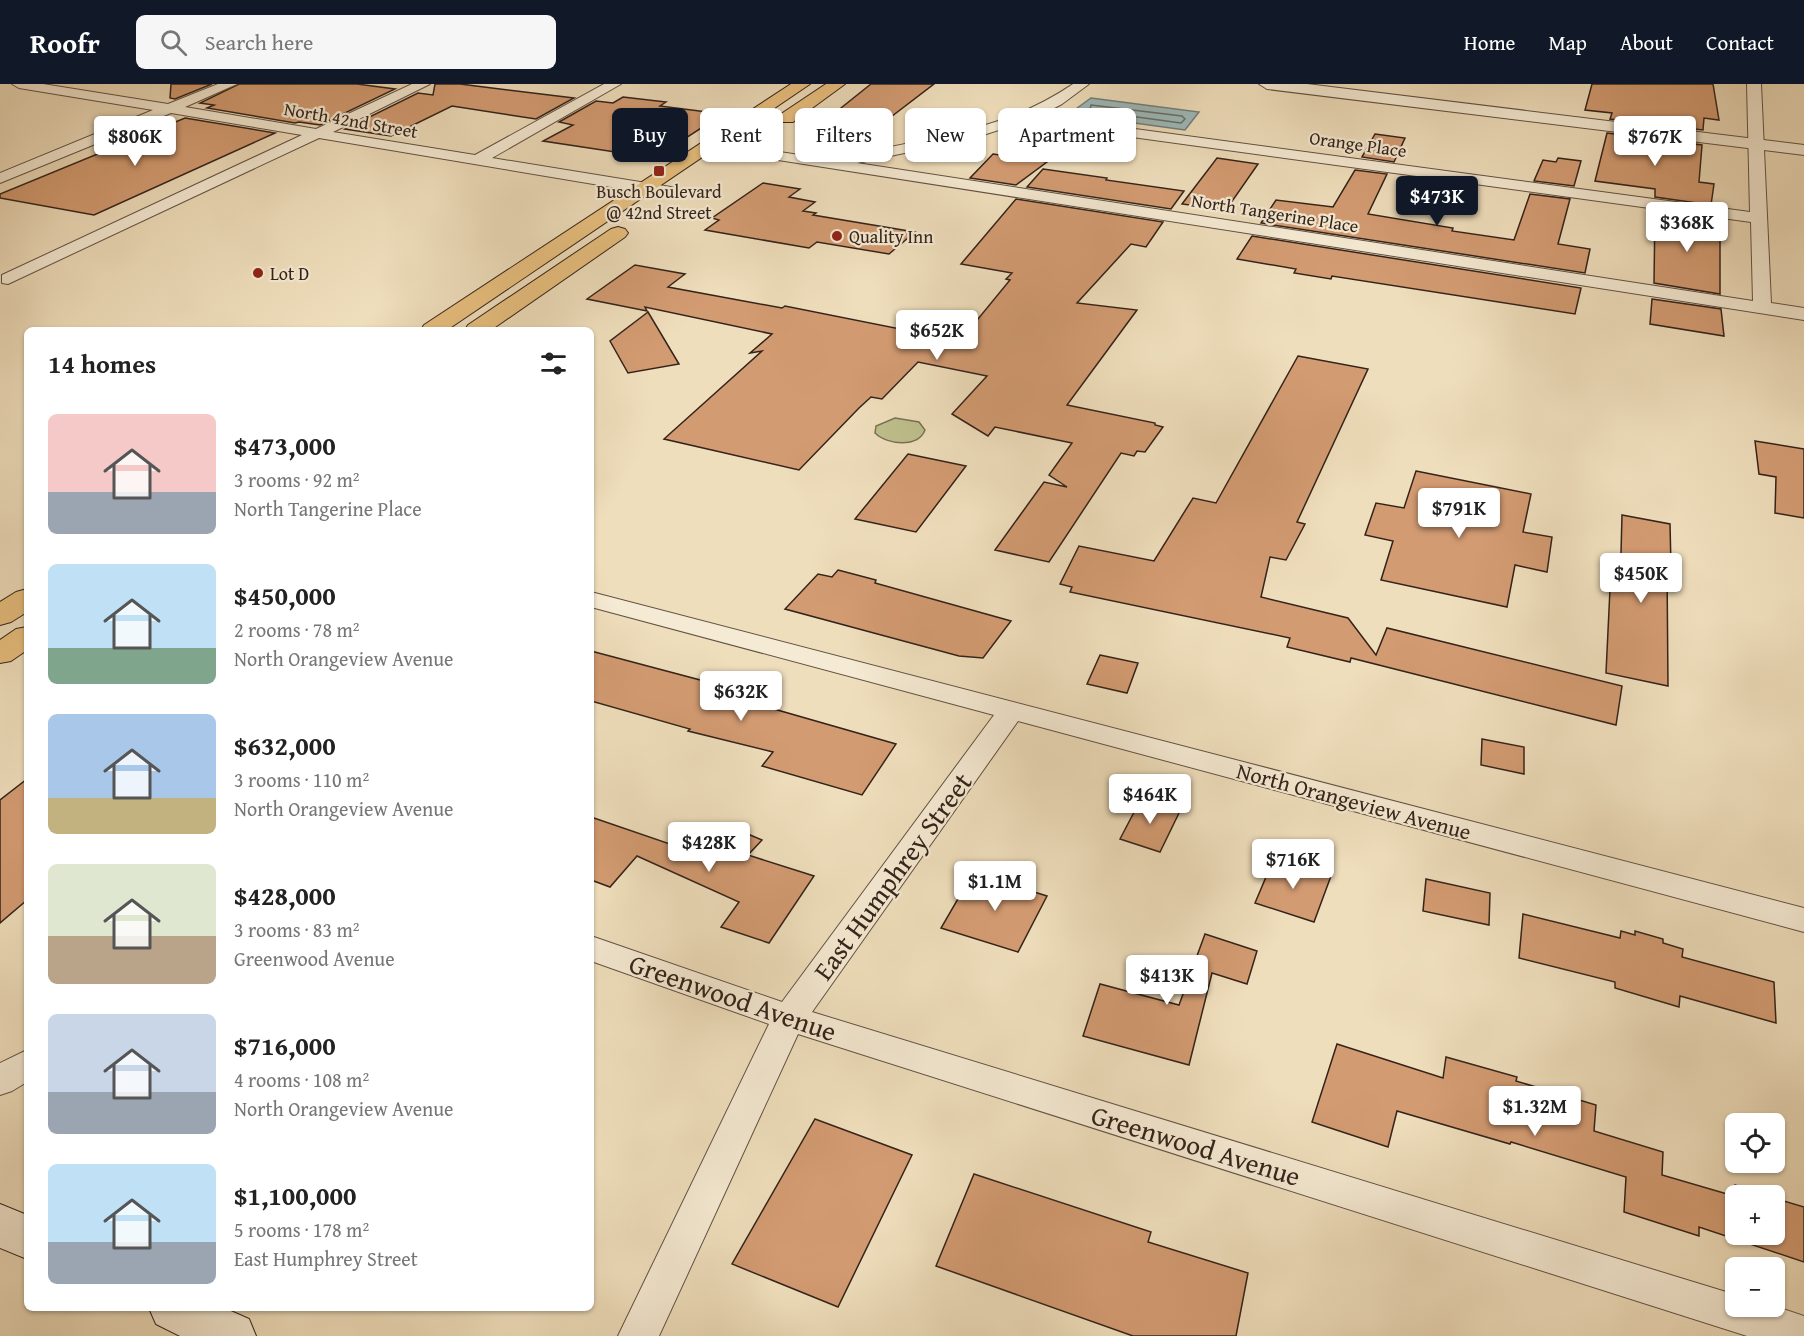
<!DOCTYPE html>
<meta charset="utf-8">
<style>
body{margin:0;font-family:"Gentium Book Plus",serif;background:#f6f6f6;color:#222;height:100vh;display:flex;flex-direction:column;font-size:22px;white-space:nowrap}
*{box-sizing:border-box;margin:0}
p{font-size:20px;color:#767676}
.icon{flex:none;width:33px;height:33px;fill:none;stroke:currentColor;stroke-width:2;stroke-linecap:round;stroke-linejoin:round}
.map{position:relative;flex:1;overflow:hidden}
.details{position:absolute;left:24px;top:243px;width:570px;height:984px;display:flex;flex-direction:column;background:#fff;border-radius:9px;box-shadow:0 2px 4px #0004}
.details>*{flex:none}
.guide{position:absolute;left:612px;top:24px;width:570px;height:54px;display:flex;gap:12px}
.controls{position:absolute;left:1725px;top:1029px;display:grid;gap:12px}
.controls a{display:grid;place-items:center;width:60px;height:60px;border-radius:9px;background:#fff;box-shadow:0 2px 4px #0004;font-size:30px}
.price{position:absolute;translate:-50% -51px;padding:0 14px;border-radius:6px;background:#fff;color:#222;font-size:20px;line-height:39px;filter:drop-shadow(0 2px 3px #0008)}
.price::after{content:'';position:absolute;left:50%;top:36px;width:18px;height:14px;margin-left:-9px;background:inherit;clip-path:polygon(0 0,100% 0,50% 100%)}
.price.selected{background:#111827;color:#fff}
ul{padding:0;list-style:none}
li{display:flex;align-items:center;gap:18px;height:150px;padding:0 24px}
li span{display:grid;place-items:center;flex:none;width:168px;height:120px;border-radius:9px;color:#555}
li>.icon{margin-inline-start:auto}
span .icon{width:72px;height:72px;fill:#fffc;stroke-width:1}
li b{font-size:26px}
h2{display:flex;justify-content:space-between;align-items:center;height:72px;padding:0 24px;font-size:26px}
.pill{padding:0 21px;border-radius:9px;background:#fff;box-shadow:0 2px 4px #0004;font-size:21px;line-height:54px}
.pill.selected{background:#111827;color:#fff}
header{display:flex;align-items:center;gap:36px;box-sizing:border-box;height:84px;padding:0 30px;background:#111827;color:#fff}
header strong{font-size:28px}
nav{display:flex;gap:33px;margin-inline-start:auto;font-size:21px}
.search{width:420px;height:54px;background:#f6f6f6;display:flex;align-items:center;gap:15px;box-sizing:border-box;padding:0 21px;border-radius:9px;color:#767676;font-size:22px}
.map>svg:first-child{display:block}
</style>
<header>
<strong>Roofr</strong>
<div class="search"><svg class="icon" aria-label="search" viewBox="0 0 24 24"><circle cx="10" cy="10" r="6"/><path d="M15 15l6 6"/></svg>Search here</div>
<nav><a>Home</a><a>Map</a><a>About</a><a>Contact</a></nav>
</header>
<div class="map">
<svg width="1804" height="1252" viewBox="0 0 1804 1252">
<rect width="100%" height="100%" fill="#efdebc"/>
<filter id="stains"><feTurbulence type="fractalNoise" baseFrequency=".00333" numOctaves="4"/><feColorMatrix values="0 0 0 0 .2 0 0 0 0 .09 0 0 0 0 .02 0 0 0 .5 -.17"/></filter>
<radialGradient id="worn" r=".72"><stop offset=".6" stop-color="#630" stop-opacity="0"/><stop offset="1" stop-color="#630" stop-opacity=".3"/></radialGradient>
<path fill="#bec08d" stroke="#787254" stroke-width="1.5" d="M895,334L919,338L925,346C918,364 887,361 875,349L876,342Z"/>
<polygon fill="#9dbaba" stroke="#737e7a" stroke-width="1.5" points="1091,14 1199,28 1185,46 1069,30"/>
<g fill="none" stroke-linecap="round" stroke-linejoin="round">
<polygon stroke="#686e6a" stroke-width="1.5" points="1091,21 1182,32 1185,35 1181,39 1093,27 1090,25"/>
</g>
<g fill="#d39b72" stroke="#33231b" stroke-width="1.5">
<polygon points="171,0 212,0 175,15 170,14"/>
<polygon points="239,0 357,0 395,5 320,41 299,38 295,39 207,24 214,21 200,19"/>
<polygon points="435,0 460,0 574,14 536,35 452,22 391,52 345,45 418,9 433,11"/>
<polygon points="871,0 934,0 883,39 831,32"/>
<polygon points="1592,0 1713,0 1719,36 1704,34 1703,46 1610,35 1612,29 1585,26"/>
<polygon points="623,13 666,18 660,22 723,30 655,74 543,57 573,41 559,38 596,17 613,19"/>
<polygon points="185,34 275,49 94,131 0,114 0,110"/>
<polygon points="1607,49 1702,61 1699,98 1714,100 1711,121 1655,113 1655,105 1595,97"/>
<polygon points="1375,50 1405,54 1394,78 1362,73"/>
<polygon points="993,70 1047,78 1016,101 970,94"/>
<polygon points="1217,74 1258,80 1226,126 1182,120"/>
<polygon points="1558,74 1581,77 1574,102 1534,97 1543,76 1556,78"/>
<polygon points="1043,85 1107,94 1106,96 1184,107 1171,125 1027,103"/>
<polygon points="1355,86 1387,90 1368,130 1453,144 1452,147 1514,156 1530,110 1570,115 1558,160 1590,165 1585,189 1261,139 1276,116 1333,123"/>
<polygon points="763,99 800,105 789,113 815,118 803,127 816,129 813,131 915,148 889,170 817,158 809,164 705,146 719,136 712,134"/>
<polygon points="1016,115 1163,138 1146,163 1131,160 1077,219 1137,226 1067,321 1155,339 1155,341 1163,343 1145,368 1137,367 1134,372 1121,369 1049,478 995,466 1044,398 1067,403 1049,391 1072,359 995,343 988,352 952,330 987,292 918,278 882,315 871,313 859,324 799,386 664,355 762,267 750,269 772,250 645,223 647,227 587,215 635,181 685,190 668,203 782,224 785,222 960,257 1010,196 1006,195 1012,189 961,180"/>
<polygon points="1655,127 1710,135 1709,144 1720,145 1720,210 1654,199"/>
<polygon points="1252,152 1581,204 1575,230 1332,192 1331,195 1294,189 1296,185 1237,175"/>
<polygon points="1652,215 1721,225 1724,252 1650,240"/>
<polygon points="648,228 679,280 628,289 610,257"/>
<polygon points="1298,272 1368,285 1297,438 1305,440 1286,476 1270,473 1261,513 1348,534 1376,571 1387,544 1622,602 1616,641 1351,574 1350,578 1287,563 1290,554 1070,508 1072,503 1060,500 1079,462 1154,477 1193,414 1216,419"/>
<polygon points="1755,357 1804,365 1804,434 1775,429 1776,393 1759,390"/>
<polygon points="908,370 966,382 916,448 855,435"/>
<polygon points="1416,387 1531,410 1523,448 1552,453 1547,488 1515,481 1507,523 1381,496 1393,457 1365,451 1376,419 1404,424"/>
<polygon points="1622,431 1670,440 1671,483 1667,482 1668,602 1606,589 1610,505 1620,507"/>
<polygon points="838,486 876,496 875,499 1011,537 983,574 959,572 785,525 818,490 832,493"/>
<polygon points="591,567 723,602 724,599 775,612 767,623 896,660 862,711 762,682 773,668 688,647 690,645 591,617"/>
<polygon points="1100,571 1138,579 1127,609 1087,600"/>
<polygon points="1482,655 1524,663 1524,690 1481,681"/>
<polygon points="27,695 27,816 0,839 0,716"/>
<polygon points="1141,715 1180,727 1160,768 1120,755"/>
<polygon points="591,733 693,768 722,739 762,756 748,771 814,792 769,859 721,843 739,818 637,772 610,803 591,796"/>
<polygon points="1274,774 1331,792 1314,838 1255,819"/>
<polygon points="973,789 1047,812 1018,868 941,844"/>
<polygon points="1426,795 1490,809 1489,841 1423,827"/>
<polygon points="1523,830 1620,854 1621,847 1635,851 1635,847 1663,855 1663,859 1683,865 1682,873 1774,898 1776,939 1680,912 1679,923 1615,904 1615,898 1519,874"/>
<polygon points="1205,850 1257,867 1247,900 1212,889 1189,981 1083,952 1100,900 1179,921"/>
<polygon points="1337,960 1443,994 1446,973 1517,993 1516,997 1596,1021 1594,1047 1663,1068 1662,1091 1734,1112 1735,1101 1768,1112 1736,1112 1736,1150 1774,1150 1774,1114 1804,1123 1804,1178 1699,1143 1699,1152 1624,1128 1626,1093 1511,1058 1510,1060 1397,1027 1388,1063 1312,1038"/>
<polygon points="815,1035 912,1071 838,1223 732,1180"/>
<polygon points="974,1090 1151,1148 1148,1158 1248,1189 1236,1252 1133,1252 936,1182"/>
</g>
<g fill="none" stroke-linecap="round" stroke-linejoin="round">
<defs>
<g id="minor">
<polygon points="12,0 43,0 168,20 218,0 237,0 185,23 316,45 412,0 430,0 333,48 475,71 604,0 621,0 492,74 677,104 685,109 677,114 319,54 8,200 2,199 2,191 302,51 171,29 0,99 0,89 153,26 19,4"/>
<path d="M1073,0H1089L1062,20L1039,32L1750,128L1747,0H1761L1771,219L1804,224V236L740,70L733,66L740,62L845,78L846,73C929,52 999,50 1073,0ZM1023,38L1751,138L1753,217L857,79L971,55Z"/>
<polygon points="591,508 1804,824 1804,848 1018,637 812,928 1736,1211 1736,1222 1774,1222 1804,1232 1804,1252 1747,1252 798,950 659,1252 618,1252 769,940 591,877 591,852 782,918 994,631 591,523"/>
<polygon points="27,966 27,998 12,1007 0,1011 0,979"/>
</g>
<polygon id="tertiary" points="1259,0 1307,0 1804,61 1804,71 1267,5"/>
<g id="secondary">
<polygon points="0,1120 27,1131 27,1175 0,1164"/>
<polygon points="149,1224 224,1224 249,1235 256,1252 180,1252 156,1240"/>
</g>
<g id="primary">
<polygon points="791,0 810,0 447,246 421,246 424,241"/>
<polygon points="826,0 845,0 793,38 781,38 778,34 781,30"/>
<polygon points="618,143 625,145 628,149 625,153 491,246 465,246 468,241 611,145"/>
<polygon points="27,505 27,528 11,538 0,541 0,518 16,508"/>
<polygon points="27,543 27,566 11,577 0,579 0,556 16,545"/>
</g>
</defs>
<use href="#minor" stroke="#625243" stroke-width="2"/>
<use href="#tertiary" stroke="#625243" stroke-width="2"/>
<use href="#secondary" stroke="#33231b" stroke-width="2"/>
<use href="#primary" stroke="#33231b" stroke-width="2"/>
<use href="#minor" fill="#f5ead3" fill-rule="evenodd"/>
<use href="#tertiary" fill="#f5ead3" fill-rule="evenodd"/>
<use href="#secondary" fill="#f5ead3" fill-rule="evenodd"/>
<use href="#primary" fill="#e8bf7e" fill-rule="evenodd"/>
</g>
<g fill="#8f2418" stroke="#f5ead3" stroke-width="2">
<rect x="653" y="81" width="12" height="12" rx="3"/>
<circle cx="837" cy="152" r="6"/>
<circle cx="258" cy="189" r="6"/>
</g>
<g text-anchor="middle" dominant-baseline="central" stroke-width="4.5" stroke-linejoin="round" paint-order="stroke">
<g font-size="18" fill="#33231b" stroke="#f5ead3">
<text transform="translate(351 36) rotate(10)">North 42nd Street</text>
<text transform="translate(1358 60) rotate(8)">Orange Place</text>
<text transform="translate(1275 129) rotate(9)">North Tangerine Place</text>
</g>
<g font-size="18" fill="#33231b" stroke="#f5ead3" text-anchor="start">
<text x="659" y="107" text-anchor="middle">Busch Boulevard<tspan x="659" dy="21">@ 42nd Street</tspan></text>
<text x="849" y="152">Quality Inn</text>
<text x="270" y="189">Lot D</text>
</g>
<g font-size="22" fill="#33231b" stroke="#f5ead3">
<text transform="translate(1354 717) rotate(15)">North Orangeview Avenue</text>
</g>
<g font-size="27" fill="#33231b" stroke="#f5ead3">
<text transform="translate(892 792) rotate(-54)">East Humphrey Street</text>
<text transform="translate(733 913) rotate(19)">Greenwood Avenue</text>
<text transform="translate(1196 1061) rotate(17)">Greenwood Avenue</text>
</g>
</g>
<rect width="100%" height="100%" filter="url(#stains)"/>
<rect width="100%" height="100%" fill="url(#worn)"/>
</svg>
<div class="controls">
<a><svg class="icon" aria-label="locate" viewBox="0 0 24 24"><circle cx="12" cy="12" r="6"/><path d="M12 2v4M12 18v4M2 12h4M18 12h4"/></svg></a>
<a>+</a>
<a>−</a>
</div>
<b class="price" style="left:135px;top:83px">$806K</b>
<b class="price" style="left:1655px;top:83px">$767K</b>
<b class="price selected" style="left:1437px;top:143px">$473K</b>
<b class="price" style="left:1687px;top:169px">$368K</b>
<b class="price" style="left:937px;top:277px">$652K</b>
<b class="price" style="left:1459px;top:455px">$791K</b>
<b class="price" style="left:1641px;top:520px">$450K</b>
<b class="price" style="left:741px;top:638px">$632K</b>
<b class="price" style="left:1150px;top:741px">$464K</b>
<b class="price" style="left:709px;top:789px">$428K</b>
<b class="price" style="left:1293px;top:806px">$716K</b>
<b class="price" style="left:995px;top:828px">$1.1M</b>
<b class="price" style="left:1167px;top:922px">$413K</b>
<b class="price" style="left:1535px;top:1053px">$1.32M</b>
<div class="guide">
<a class="pill selected">Buy</a>
<a class="pill">Rent</a>
<a class="pill">Filters</a>
<a class="pill">New</a>
<a class="pill">Apartment</a>
</div>
<section class="details">
<h2>14 homes<svg class="icon" aria-label="filters" viewBox="0 0 24 24"><path d="M4 7h16M4 17h16"/><circle cx="9" cy="7" r="2"/><circle cx="15" cy="17" r="2"/></svg></h2>
<ul>
<li><span style="background:linear-gradient(#f6c9c9 65%,#9aa5b1 0)"><svg class="icon" aria-label="home" viewBox="0 0 24 24"><path d="M3 11l9-7 9 7M6 9v11h12V9"/></svg></span><div><b>$473,000</b><p>3 rooms · 92 m²</p><p>North Tangerine Place</p></div></li>
<li><span style="background:linear-gradient(#bfe0f5 70%,#7fa58c 0)"><svg class="icon" aria-label="home" viewBox="0 0 24 24"><path d="M3 11l9-7 9 7M6 9v11h12V9"/></svg></span><div><b>$450,000</b><p>2 rooms · 78 m²</p><p>North Orangeview Avenue</p></div></li>
<li><span style="background:linear-gradient(#a9c7e8 70%,#c2b280 0)"><svg class="icon" aria-label="home" viewBox="0 0 24 24"><path d="M3 11l9-7 9 7M6 9v11h12V9"/></svg></span><div><b>$632,000</b><p>3 rooms · 110 m²</p><p>North Orangeview Avenue</p></div></li>
<li><span style="background:linear-gradient(#dfe7d0 60%,#b9a48a 0)"><svg class="icon" aria-label="home" viewBox="0 0 24 24"><path d="M3 11l9-7 9 7M6 9v11h12V9"/></svg></span><div><b>$428,000</b><p>3 rooms · 83 m²</p><p>Greenwood Avenue</p></div></li>
<li><span style="background:linear-gradient(#c9d6e8 65%,#9aa5b1 0)"><svg class="icon" aria-label="home" viewBox="0 0 24 24"><path d="M3 11l9-7 9 7M6 9v11h12V9"/></svg></span><div><b>$716,000</b><p>4 rooms · 108 m²</p><p>North Orangeview Avenue</p></div></li>
<li><span style="background:linear-gradient(#bfe0f5 65%,#9aa5b1 0)"><svg class="icon" aria-label="home" viewBox="0 0 24 24"><path d="M3 11l9-7 9 7M6 9v11h12V9"/></svg></span><div><b>$1,100,000</b><p>5 rooms · 178 m²</p><p>East Humphrey Street</p></div></li>
</ul>
</section>
</div>
